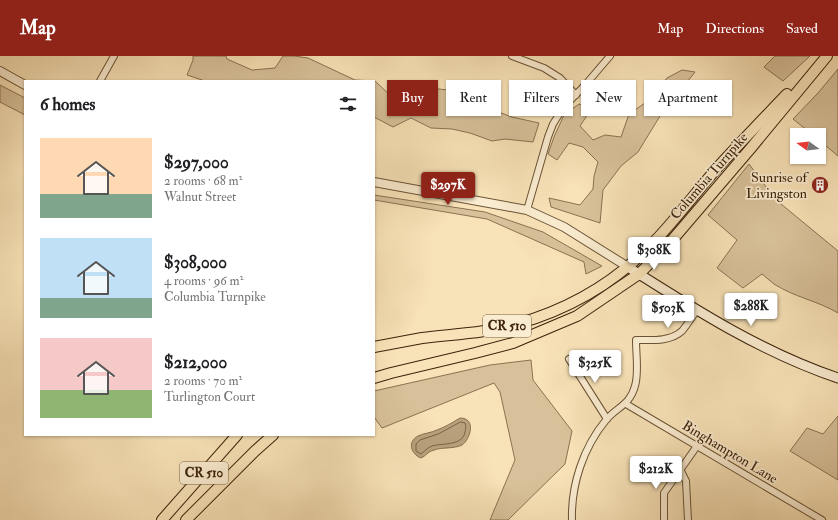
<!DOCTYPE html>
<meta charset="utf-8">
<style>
body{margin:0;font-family:"IM FELL Double Pica",serif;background:#f6f6f6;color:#202124;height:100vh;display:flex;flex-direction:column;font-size:15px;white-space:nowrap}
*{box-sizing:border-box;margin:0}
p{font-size:13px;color:#757577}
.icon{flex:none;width:22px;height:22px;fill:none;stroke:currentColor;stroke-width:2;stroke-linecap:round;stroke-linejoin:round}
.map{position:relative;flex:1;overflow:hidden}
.details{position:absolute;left:24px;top:24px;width:351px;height:356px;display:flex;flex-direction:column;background:#fff;border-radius:0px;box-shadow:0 1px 3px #0004}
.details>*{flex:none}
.banner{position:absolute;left:387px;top:24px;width:380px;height:36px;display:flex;gap:8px}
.needle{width:26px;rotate:284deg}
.fabs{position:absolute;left:790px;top:72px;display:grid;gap:8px}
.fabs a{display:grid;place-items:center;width:36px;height:36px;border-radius:0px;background:#fff;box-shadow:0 1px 3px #0004;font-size:20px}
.price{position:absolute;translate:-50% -34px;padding:0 9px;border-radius:4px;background:#fff;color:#222;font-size:13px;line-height:26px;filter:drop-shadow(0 1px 2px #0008)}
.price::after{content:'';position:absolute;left:50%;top:24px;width:12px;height:9px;margin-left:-6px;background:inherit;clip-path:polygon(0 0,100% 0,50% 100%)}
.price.current{background:#8f2418;color:#fff}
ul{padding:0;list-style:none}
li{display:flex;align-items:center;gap:12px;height:100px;padding:0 16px}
li span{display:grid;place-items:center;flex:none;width:112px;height:80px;border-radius:0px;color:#555}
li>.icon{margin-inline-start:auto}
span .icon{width:48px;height:48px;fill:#fffc;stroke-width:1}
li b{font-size:17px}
h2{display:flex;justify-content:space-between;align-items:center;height:48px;padding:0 16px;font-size:17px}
.tag{padding:0 14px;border-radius:0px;background:#fff;box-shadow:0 1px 3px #0004;font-size:14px;line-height:36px}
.tag.current{background:#8f2418;color:#fff}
header{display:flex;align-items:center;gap:24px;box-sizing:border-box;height:56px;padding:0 20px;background:#8f2418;color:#fff}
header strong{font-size:19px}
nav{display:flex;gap:22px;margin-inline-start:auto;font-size:14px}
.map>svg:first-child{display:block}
</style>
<header>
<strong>Map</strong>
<nav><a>Map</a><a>Directions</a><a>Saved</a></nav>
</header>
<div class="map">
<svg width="838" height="464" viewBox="0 0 838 464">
<rect width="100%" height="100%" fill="#f8e2b7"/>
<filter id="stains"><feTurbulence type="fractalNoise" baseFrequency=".005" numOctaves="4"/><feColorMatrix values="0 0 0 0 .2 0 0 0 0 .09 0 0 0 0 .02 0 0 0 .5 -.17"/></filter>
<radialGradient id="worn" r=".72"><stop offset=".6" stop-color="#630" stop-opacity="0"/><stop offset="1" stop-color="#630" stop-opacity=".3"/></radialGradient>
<g fill="#d8c19a" stroke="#8a7252">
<polygon points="193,0 226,0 227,3 252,14 275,12 283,0 294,0 308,2 355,24 375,25 391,40 423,45 430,32 465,36 485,51 512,61 539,67 533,86 505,83 492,85 470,77 452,73 431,72 411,62 393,71 374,61 374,25 205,25 187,19 193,4"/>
<polygon points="775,0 810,0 783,25 764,11"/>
<polygon points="838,13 838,100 819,84 819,79 813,79 793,63 818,37"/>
<polygon points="682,14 695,16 660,60 638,96 621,110 603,134 600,167 551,151 549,142 580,149 593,133 594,120 598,106 583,91 569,87 557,104 548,98 554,81 564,59 579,48 592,52 580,70 593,84 605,79 621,81 629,58 645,47 667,22"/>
<polygon points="0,29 25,42 25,59 0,46"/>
<path d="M749,108L775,143L838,195V257C818,245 794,241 774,228C770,225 766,221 762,218L743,232L717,212L737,184L708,159Z"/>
<polygon points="374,139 485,156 543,176 602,210 586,218 584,206 487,163 374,144"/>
<polygon points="531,304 533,324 572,375 565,408 508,464 490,464 515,404 500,336 494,327 382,372 374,361 374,335 490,309"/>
<polygon points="838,360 838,424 790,395 807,372 823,378"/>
</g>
<path fill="#b8a17c" stroke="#866e4e" d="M460,362C477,362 470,384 462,389C454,393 442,391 434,394C428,395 426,400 421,402C411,398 407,386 418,380C424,377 431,377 437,374C445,371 452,367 460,362Z"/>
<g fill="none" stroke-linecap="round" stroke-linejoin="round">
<path stroke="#7a6243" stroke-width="1" d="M461,366L465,367C466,370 466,372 465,376C463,390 442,387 432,390C427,392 425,395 421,398L416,395V388L420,384L438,378Z"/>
<defs>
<g id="minor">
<polyline points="512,0 544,12 560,22 576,39"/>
<polyline points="100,25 114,0"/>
<polyline points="527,154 548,81 553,68 563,52 586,28 610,0"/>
<polyline points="569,303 607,363"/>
<polyline points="626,348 822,464"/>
<polyline points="681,415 686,425 688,464"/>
<path d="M572,464C571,429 583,392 606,364C617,351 630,349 635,330C639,317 636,299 636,284C651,284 670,286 682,275C687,269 692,261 697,254"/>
<polyline points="664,464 664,437 697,390"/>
</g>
<g id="tertiary">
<polyline points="0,15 25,29"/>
<polyline points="374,126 527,154 564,171 628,211"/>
</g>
<path id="secondary" d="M628,211C694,253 763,297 838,322"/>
<g id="primary">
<path d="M374,291C390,288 406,285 422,282C454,278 486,277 517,268C566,254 611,229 647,193C673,168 694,138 718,111C741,86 764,62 787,38"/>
<polyline points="374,322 391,317 475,297 513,287 577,260 639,218 668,189 751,92 827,0"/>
<polyline points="162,464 237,379"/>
<polyline points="186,464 255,395 273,379"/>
</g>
</defs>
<use href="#minor" stroke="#6b5235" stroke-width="8"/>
<use href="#tertiary" stroke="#6b5235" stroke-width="10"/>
<use href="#secondary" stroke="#3c220a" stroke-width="11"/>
<use href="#primary" stroke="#3c220a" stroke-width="12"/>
<use href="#minor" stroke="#faecd0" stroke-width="6"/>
<use href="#tertiary" stroke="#faecd0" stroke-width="8"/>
<use href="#secondary" stroke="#faecd0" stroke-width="9"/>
<use href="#primary" stroke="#f8e2b7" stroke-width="10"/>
</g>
<defs>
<symbol id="building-disc" viewBox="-11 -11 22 22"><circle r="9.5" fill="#8f2418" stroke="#faecd0"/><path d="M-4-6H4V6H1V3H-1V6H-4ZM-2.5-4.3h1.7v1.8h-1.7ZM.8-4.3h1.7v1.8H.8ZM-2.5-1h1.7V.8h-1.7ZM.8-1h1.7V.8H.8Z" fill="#fff"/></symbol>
</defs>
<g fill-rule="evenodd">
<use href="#building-disc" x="810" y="119" width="20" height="20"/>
</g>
<g text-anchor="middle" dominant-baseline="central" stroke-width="3.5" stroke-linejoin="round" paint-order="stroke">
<g fill="#faecd0" stroke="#755f45" stroke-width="1">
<rect x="483" y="259" width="48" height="22" rx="3"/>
<rect x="180" y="406" width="48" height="22" rx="3"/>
</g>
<g font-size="13" font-weight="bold" fill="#3c220a">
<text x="507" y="270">CR 510</text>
<text x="204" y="417">CR 510</text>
</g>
<g font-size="14" fill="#3c220a" stroke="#faecd0">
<text transform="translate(709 120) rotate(-49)">Columbia Turnpike</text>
<text transform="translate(730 396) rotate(31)">Binghampton Lane</text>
</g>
<g font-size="14" fill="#3c220a" stroke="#faecd0" text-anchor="end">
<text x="807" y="121">Sunrise of<tspan x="807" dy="16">Livingston</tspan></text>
</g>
</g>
<rect width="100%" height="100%" filter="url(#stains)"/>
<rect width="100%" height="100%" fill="url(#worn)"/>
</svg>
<div class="fabs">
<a><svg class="needle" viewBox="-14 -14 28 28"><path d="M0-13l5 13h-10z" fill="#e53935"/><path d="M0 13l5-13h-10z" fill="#757577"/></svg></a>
</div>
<b class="price current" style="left:448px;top:150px">$297K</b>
<b class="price" style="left:654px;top:215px">$308K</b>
<b class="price" style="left:751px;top:271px">$288K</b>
<b class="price" style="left:668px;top:273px">$503K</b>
<b class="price" style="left:595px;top:328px">$325K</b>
<b class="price" style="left:656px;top:434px">$212K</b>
<div class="banner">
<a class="tag current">Buy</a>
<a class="tag">Rent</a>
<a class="tag">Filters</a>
<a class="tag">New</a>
<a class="tag">Apartment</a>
</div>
<section class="details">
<h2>6 homes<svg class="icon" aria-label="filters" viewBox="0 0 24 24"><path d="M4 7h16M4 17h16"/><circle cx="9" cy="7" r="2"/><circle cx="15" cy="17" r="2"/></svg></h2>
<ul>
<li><span style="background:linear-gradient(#ffd9b3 70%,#7fa58c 0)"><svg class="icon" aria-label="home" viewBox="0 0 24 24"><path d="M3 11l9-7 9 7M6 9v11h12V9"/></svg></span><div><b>$297,000</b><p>2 rooms · 68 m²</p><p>Walnut Street</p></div></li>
<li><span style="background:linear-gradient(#bfe0f5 75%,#7fa58c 0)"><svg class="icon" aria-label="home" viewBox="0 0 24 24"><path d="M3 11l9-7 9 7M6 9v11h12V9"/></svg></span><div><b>$308,000</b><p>4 rooms · 96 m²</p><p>Columbia Turnpike</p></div></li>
<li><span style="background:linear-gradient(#f6c9c9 65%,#8fb573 0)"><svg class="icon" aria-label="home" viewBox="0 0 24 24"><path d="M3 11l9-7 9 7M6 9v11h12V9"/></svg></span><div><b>$212,000</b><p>2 rooms · 70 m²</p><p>Turlington Court</p></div></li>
</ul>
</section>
</div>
